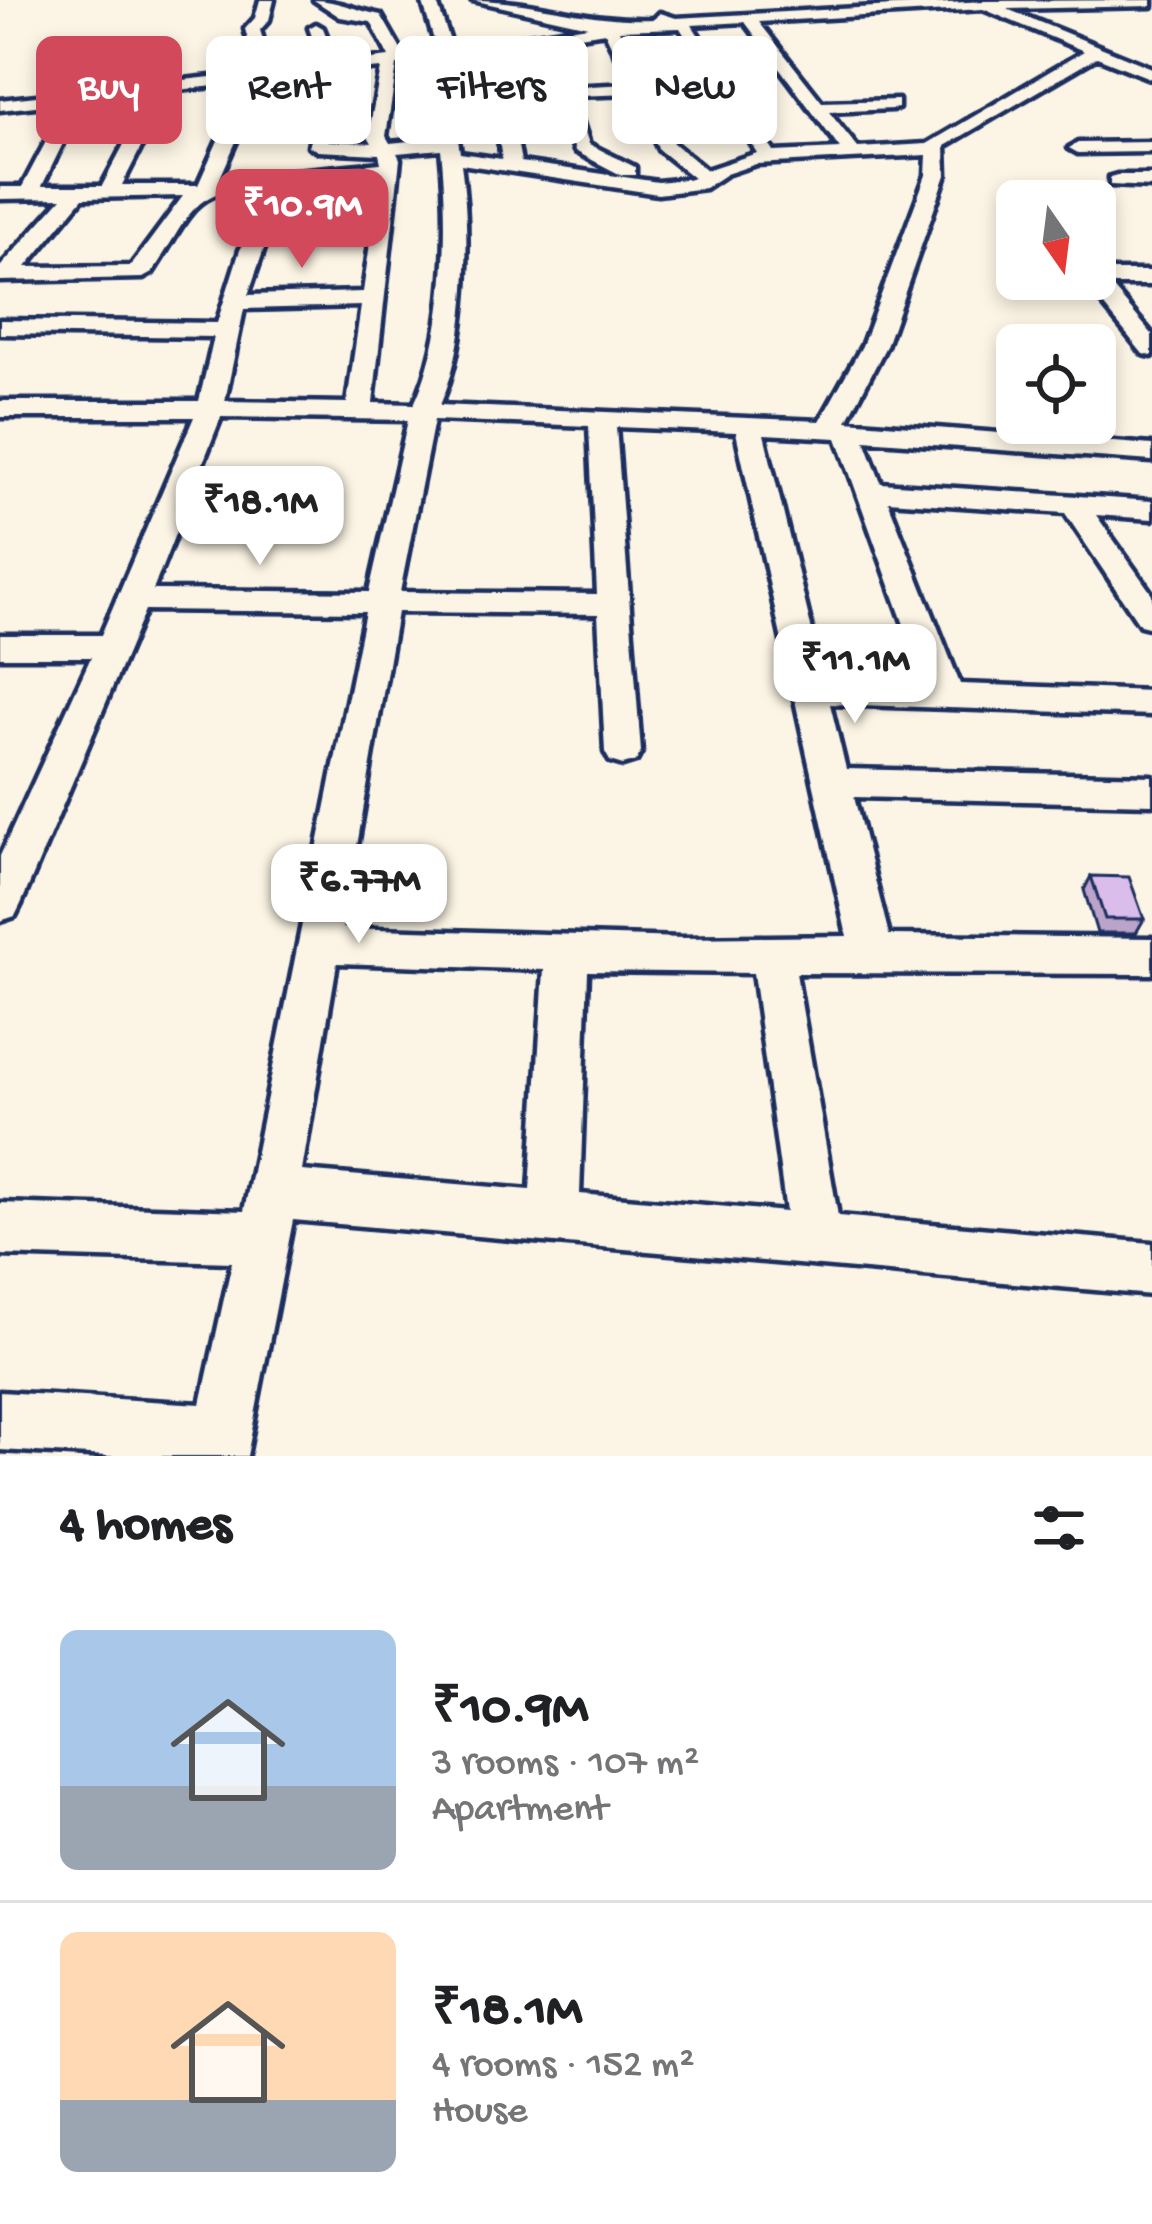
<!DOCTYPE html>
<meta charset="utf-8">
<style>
body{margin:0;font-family:"Gochi Hand",sans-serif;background:#f6f6f6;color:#202124;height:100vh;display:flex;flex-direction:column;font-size:45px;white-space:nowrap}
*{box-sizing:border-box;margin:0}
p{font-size:39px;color:#757577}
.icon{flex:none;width:66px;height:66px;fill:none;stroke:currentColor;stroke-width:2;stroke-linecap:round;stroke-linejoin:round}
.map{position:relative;height:1456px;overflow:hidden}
.panel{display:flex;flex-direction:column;background:#fff;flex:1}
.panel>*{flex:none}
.banner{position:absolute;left:36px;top:36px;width:1080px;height:108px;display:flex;gap:24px}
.needle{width:78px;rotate:166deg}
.tools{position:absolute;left:996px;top:180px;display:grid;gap:24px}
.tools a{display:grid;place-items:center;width:120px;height:120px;border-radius:18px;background:#fff;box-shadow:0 6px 18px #0003;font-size:60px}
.price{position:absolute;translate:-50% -102px;padding:0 27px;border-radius:24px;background:#fff;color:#222;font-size:39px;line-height:78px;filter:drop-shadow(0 3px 6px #0008)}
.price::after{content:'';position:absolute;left:50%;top:72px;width:36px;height:27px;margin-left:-18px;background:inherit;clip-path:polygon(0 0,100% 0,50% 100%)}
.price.current{background:#d1495b;color:#fff}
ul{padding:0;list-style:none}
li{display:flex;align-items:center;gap:36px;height:300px;padding:0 60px}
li+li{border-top:3px solid #e0e0e0}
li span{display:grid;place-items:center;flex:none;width:336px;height:240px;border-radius:18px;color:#555}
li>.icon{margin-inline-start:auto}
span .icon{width:144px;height:144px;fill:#fffc;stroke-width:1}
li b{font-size:51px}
h2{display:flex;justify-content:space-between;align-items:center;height:144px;padding:0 60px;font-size:51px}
.pill{padding:0 42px;border-radius:18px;background:#fff;box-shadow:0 6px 18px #0003;font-size:42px;line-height:108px}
.pill.current{background:#d1495b;color:#fff}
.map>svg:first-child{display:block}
</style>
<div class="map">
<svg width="1152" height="1456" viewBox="0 0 1152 1456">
<rect width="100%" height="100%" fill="#fcf5e5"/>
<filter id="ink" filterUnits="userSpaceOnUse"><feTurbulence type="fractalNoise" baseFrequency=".00833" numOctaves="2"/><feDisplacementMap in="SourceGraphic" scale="24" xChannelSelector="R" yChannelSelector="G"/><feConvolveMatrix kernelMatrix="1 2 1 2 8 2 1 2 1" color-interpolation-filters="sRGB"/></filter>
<g filter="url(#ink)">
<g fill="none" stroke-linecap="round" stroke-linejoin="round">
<defs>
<g id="minor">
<path d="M260,0H274L269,20L260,30L272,70L322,65L309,28L316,24L323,28L337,63L389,57L371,22L340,17L314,0C336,0 358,11 381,15L404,55L437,50L422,0H436L452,47L588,26L472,0C536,0 587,22 654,19L660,13L676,18L985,1L1152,0V6L1007,9L1152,68V79L1097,57L945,146L946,175L886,346L847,421L1152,445V461L865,440L881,483L1152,501V519L1096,515L1152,594V628L1140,625L1065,513L888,501L960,684L1152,691V715L830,704L846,769L1152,776V804L854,797L889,935L1152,938V974L796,973L838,1216L1152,1243V1295L293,1220L247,1456H107L0,1450V1392L201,1404L232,1262L0,1255V1203L244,1211L365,612L145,610L21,904L15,916L0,921V856L91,657H0V635H101L194,417H0V401H199L214,337L0,334V320L217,323L240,250L277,185C190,188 196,206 152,273L143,278L0,281V267L62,198L0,199V187H22L59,117L74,121L42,186H102L141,112L150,107L159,112L122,185H198L238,96L232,84L0,110V100L257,72L245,29L255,18ZM983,9L1084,51L927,144L858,148L829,112L892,109L898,108V100L822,102L759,22ZM745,22L840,149L774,152L692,25ZM680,28L757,153L706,170L673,143L619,30ZM605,32L629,84L570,87L555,40ZM541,42L554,87L507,89L502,68L488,71L502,159L460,153L450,85L453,56ZM438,59L434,85L440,138L390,143L386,136L397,65ZM381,68L368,136L372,143L328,141L338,72ZM322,74L309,146L318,151L379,154L381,163L220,178L252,105L254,96L247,83ZM633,94L659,150L694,178L658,182L521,162L509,99L557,97L575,151L621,175H635V167L589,144L573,96ZM441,149C449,224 447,336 414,404L373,403L400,159L397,153ZM927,155L926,175L862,346L820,421L440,405C469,342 471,233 461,164L658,194L705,188L726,174L756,164ZM380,174L363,292L248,295L274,220L303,180ZM183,196L131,266L26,267L83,198ZM361,306L347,403L225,401L244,309ZM221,417L408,420L369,592L153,590ZM434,420L589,426L597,594L400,592ZM616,427L736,432L847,936L683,938L343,928L397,612L598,614L605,752L610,761L623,765L636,761L641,752ZM764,434L837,438L925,683L824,680ZM337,963L544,970L530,1190L302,1171ZM588,971L753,973L786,1212L580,1194Z"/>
<polygon points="1152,142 1152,152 1078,153 1069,148 1078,143"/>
<polygon points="1117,175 1152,175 1152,187 1110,185 1110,177"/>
<polygon points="1095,271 1152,271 1152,285 1110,285 1152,334 1152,356 1143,354 1082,279 1095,279"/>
</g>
</defs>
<use href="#minor" stroke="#1b2f5e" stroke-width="9"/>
<use href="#minor" fill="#fcf5e5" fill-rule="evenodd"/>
</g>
<polygon fill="#bca3ca" stroke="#1b2f5e" stroke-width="3" points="1091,876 1144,919 1136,933 1097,933 1084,890"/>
<polygon fill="#dbbdeb" stroke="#1b2f5e" stroke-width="3" points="1091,876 1129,877 1144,919 1105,919"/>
</g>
</svg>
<div class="tools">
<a><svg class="needle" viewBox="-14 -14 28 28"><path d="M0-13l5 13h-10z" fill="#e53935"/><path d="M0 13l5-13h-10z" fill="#757577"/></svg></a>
<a><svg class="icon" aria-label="locate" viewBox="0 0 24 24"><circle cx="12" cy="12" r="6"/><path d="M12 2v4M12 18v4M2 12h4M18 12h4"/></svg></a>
</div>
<b class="price current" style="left:302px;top:271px">₹10.9M</b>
<b class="price" style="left:260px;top:568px">₹18.1M</b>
<b class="price" style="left:855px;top:726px">₹11.1M</b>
<b class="price" style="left:359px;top:946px">₹6.77M</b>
<div class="banner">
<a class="pill current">Buy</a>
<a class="pill">Rent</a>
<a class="pill">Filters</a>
<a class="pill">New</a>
</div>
</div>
<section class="panel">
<h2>4 homes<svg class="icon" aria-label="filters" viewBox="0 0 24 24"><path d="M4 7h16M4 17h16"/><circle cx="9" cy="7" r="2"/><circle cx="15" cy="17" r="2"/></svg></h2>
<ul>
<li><span style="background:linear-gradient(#a9c7e8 65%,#9aa5b1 0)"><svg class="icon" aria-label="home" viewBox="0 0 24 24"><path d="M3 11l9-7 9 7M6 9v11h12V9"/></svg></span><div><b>₹10.9M</b><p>3 rooms · 107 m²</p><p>Apartment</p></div></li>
<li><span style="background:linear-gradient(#ffd9b3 70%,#9aa5b1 0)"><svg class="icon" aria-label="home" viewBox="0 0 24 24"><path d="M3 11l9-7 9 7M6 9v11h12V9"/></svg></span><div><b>₹18.1M</b><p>4 rooms · 152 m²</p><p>House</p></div></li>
</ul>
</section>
